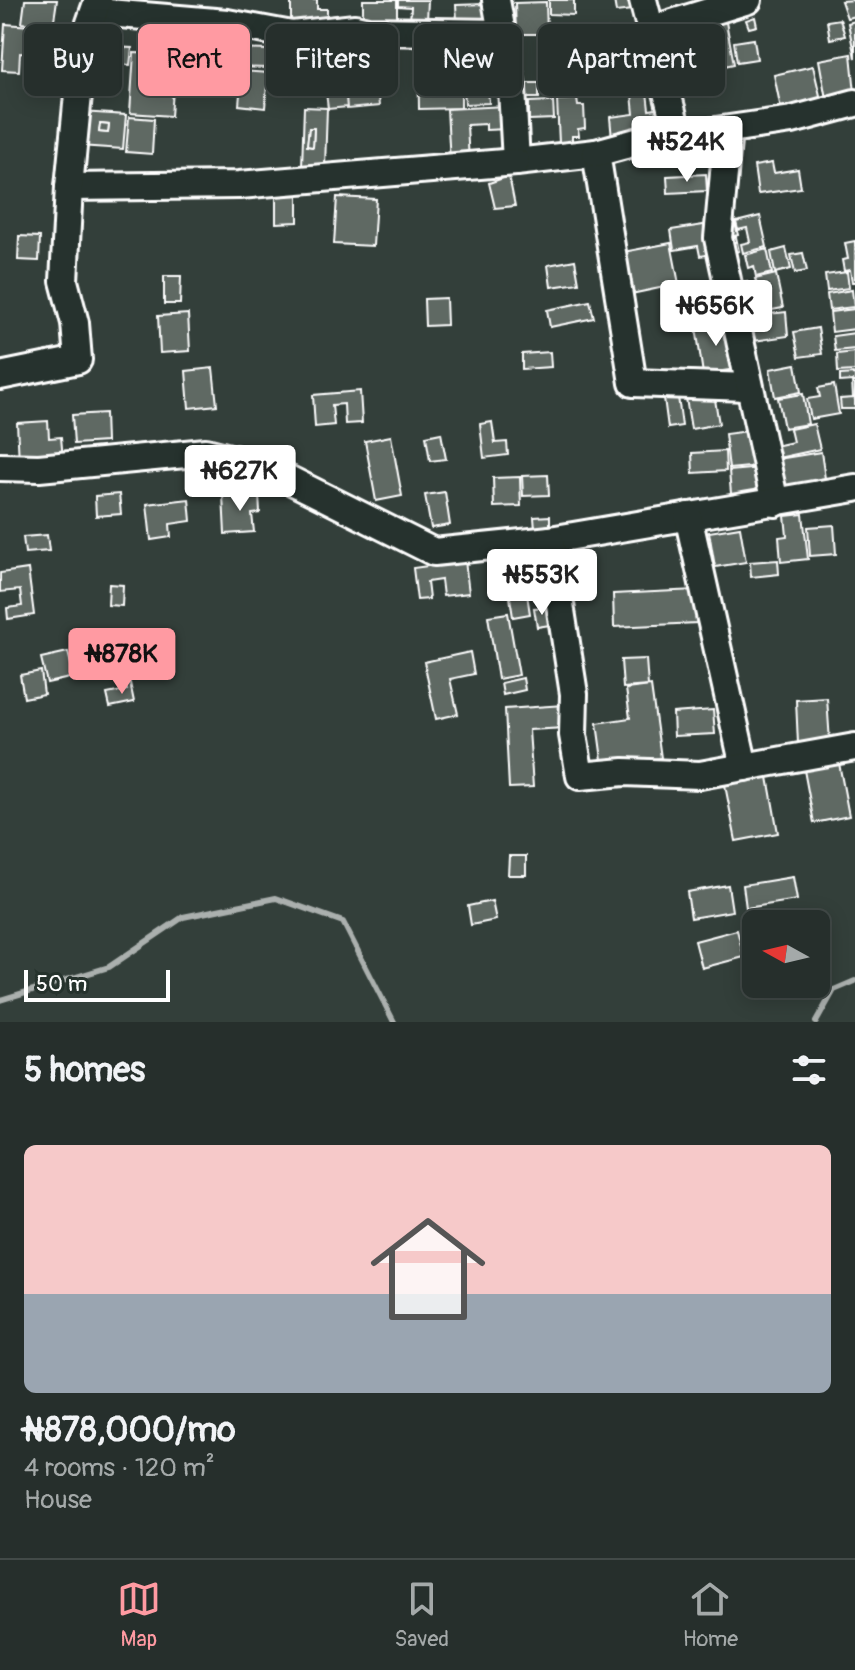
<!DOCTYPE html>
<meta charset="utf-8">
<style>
body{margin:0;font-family:Pangolin,sans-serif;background:#323b38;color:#f1f3f6;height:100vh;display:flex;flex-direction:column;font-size:30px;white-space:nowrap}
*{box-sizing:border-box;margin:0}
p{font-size:26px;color:#a4a9a9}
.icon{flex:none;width:44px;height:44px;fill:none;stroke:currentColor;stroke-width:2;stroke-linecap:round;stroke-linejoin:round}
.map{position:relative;height:1022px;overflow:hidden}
.panel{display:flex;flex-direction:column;background:#262f2c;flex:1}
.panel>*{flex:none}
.hud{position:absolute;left:24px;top:24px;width:808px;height:72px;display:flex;gap:16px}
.needle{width:52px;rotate:278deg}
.controls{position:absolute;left:742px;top:910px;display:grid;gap:16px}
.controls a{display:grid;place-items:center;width:88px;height:88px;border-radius:12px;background:#262f2c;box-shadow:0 4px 20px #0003,0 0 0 2px #424a48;font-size:40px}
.scale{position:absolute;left:24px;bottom:20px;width:146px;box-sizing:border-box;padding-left:8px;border:4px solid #fff;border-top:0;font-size:22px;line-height:28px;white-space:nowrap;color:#fff;-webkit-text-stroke:6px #26332d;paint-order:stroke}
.price{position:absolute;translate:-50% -68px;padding:0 18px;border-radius:8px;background:#fff;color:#222;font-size:26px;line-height:52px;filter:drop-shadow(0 2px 4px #0008)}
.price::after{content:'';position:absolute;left:50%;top:48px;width:24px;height:18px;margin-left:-12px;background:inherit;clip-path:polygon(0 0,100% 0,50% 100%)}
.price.on{background:#ff9aa2;color:#111}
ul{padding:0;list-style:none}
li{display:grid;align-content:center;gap:16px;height:424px;padding:0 24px}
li+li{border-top:2px solid #424a48}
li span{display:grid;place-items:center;height:248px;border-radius:12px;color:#555}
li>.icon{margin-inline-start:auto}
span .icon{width:144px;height:144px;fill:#fffc;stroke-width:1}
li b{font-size:34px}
h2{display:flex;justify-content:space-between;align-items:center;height:96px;padding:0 24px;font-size:34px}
.pill{padding:0 28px;border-radius:12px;background:#262f2c;box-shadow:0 4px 20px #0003,0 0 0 2px #424a48;font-size:28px;line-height:72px}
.pill.on{background:#ff9aa2;color:#111}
.tab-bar{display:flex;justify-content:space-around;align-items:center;height:112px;border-top:2px solid #424a48;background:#262f2c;font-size:22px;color:#a4a9a9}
.tab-bar a{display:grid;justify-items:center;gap:4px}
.tab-bar .on{color:#ff9aa2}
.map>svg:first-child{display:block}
</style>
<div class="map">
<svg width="855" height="1022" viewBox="0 0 855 1022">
<rect width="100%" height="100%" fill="#333f3a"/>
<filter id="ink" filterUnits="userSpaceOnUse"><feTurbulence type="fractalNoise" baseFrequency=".0125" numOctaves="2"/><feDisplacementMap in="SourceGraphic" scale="16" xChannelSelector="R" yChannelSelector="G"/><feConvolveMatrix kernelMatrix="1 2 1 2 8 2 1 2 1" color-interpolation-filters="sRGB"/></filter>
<g filter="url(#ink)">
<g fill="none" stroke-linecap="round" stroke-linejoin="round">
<g stroke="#abb0ae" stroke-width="6">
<polyline points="0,1000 109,967 183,917 276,898 343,922 394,1022"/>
<polyline points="816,1022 834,990 855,981"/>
</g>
</g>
<g fill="#5f6964" stroke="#fff" stroke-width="2" fill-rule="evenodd">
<polygon points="25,0 57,0 53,27 22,23"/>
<polygon points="291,0 317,0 317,9 327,9 327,24 291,23"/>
<rect x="363" y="0" width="34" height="20"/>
<polygon points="398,0 428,0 427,21 410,21 411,7 398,6"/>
<polygon points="549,0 574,0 574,15 549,14"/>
<polygon points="614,0 631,0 633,10 616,12"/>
<polygon points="855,0 855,16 847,18 841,1"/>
<polygon points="546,2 547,34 516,34 515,3"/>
<polygon points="484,4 484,19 457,20 456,5"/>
<polygon points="755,17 757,26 749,28 746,20"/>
<polygon points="840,19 845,36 830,39 827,21"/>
<polygon points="855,21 855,58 848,23"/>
<polygon points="726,22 734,64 672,77 664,35"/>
<polygon points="5,24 31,26 29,54 20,53 19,71 2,70"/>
<polygon points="608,29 611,47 584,51 581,34"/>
<polygon points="53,30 67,31 65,48 79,49 78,56 51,53"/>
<polygon points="97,35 113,36 112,47 132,48 130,65 106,63 104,81 85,79 88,46 96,47"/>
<polygon points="486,39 487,60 470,61 469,40"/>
<polygon points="754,39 757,59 737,62 734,42"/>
<polygon points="459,41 459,61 437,62 437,80 461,80 461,108 419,109 418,42"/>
<polygon points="236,49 268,50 267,68 235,67"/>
<polygon points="628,50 633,91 578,97 573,58 589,56 592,78 615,76 612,52"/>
<path d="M134,53L158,54L157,77L174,78L171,116L130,113ZM153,84L161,85V94H153Z"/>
<polygon points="851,54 855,93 826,99 819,60"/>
<polygon points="813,66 822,104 782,114 774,75"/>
<polygon points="493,69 494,88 488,88 489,103 465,104 463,72"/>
<polygon points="242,71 268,73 265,108 239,105"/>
<polygon points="345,74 347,107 328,109 325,84 336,84 336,75"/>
<polygon points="376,78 379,106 347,109 345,80"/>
<polygon points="527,83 539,83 539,98 526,98"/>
<polygon points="153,84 161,85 161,94 153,94"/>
<polygon points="647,92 649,110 664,108 667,133 612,139 610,117 634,114 632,94"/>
<polygon points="577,99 578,106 584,106 585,128 578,129 579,136 572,136 572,143 559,143 557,100"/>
<polygon points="553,101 554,119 529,120 529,102"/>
<polygon points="506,106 507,129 486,130 486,124 467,125 469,162 450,163 447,109"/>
<path d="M304,107L327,108L325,167H302ZM309,128H314L313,147L307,146Z"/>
<path d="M81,112L126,115L123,149L79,146ZM100,124L109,125L108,133L99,132Z"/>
<polygon points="129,117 154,119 152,154 126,152"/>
<polygon points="100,124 109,125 108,133 99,132"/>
<polygon points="309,128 314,128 313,147 307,146"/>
<polygon points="772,163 774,173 798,169 801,188 758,194 754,166"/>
<polygon points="706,174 707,191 668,193 667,176"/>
<polygon points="509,176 515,206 495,208 489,183"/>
<polygon points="298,195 298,222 276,223 276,196"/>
<polygon points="337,197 376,199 373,246 334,244"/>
<polygon points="760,216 767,247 743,253 741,244 750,242 747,228 738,230 736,222"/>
<polygon points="734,219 738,235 727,238 723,221"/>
<polygon points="710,224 715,254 700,256 698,246 674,250 671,230"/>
<polygon points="19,236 40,237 39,261 18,260"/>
<polygon points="736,237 739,251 728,254 724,240"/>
<polygon points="855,241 855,282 852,282 850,270 844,271 842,260 848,259 845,243"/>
<polygon points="671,243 679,284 631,294 623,252"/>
<polygon points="786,248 791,269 775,273 771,252"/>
<polygon points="767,249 772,273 756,277 754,266 748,268 745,255"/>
<polygon points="803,253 807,271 795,273 791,255"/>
<polygon points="575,260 579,283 551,287 548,265"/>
<polygon points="847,272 849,288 827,291 825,275"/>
<polygon points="776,274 783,308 766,311 755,279"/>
<polygon points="164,276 181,276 180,304 164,304"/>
<polygon points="717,280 722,306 693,312 688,287"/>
<polygon points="747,281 750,292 744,293 742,282"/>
<polygon points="852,290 854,307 829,310 827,294"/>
<polygon points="446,298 447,325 425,326 424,299"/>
<polygon points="590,301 594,318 550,327 547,310"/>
<polygon points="855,309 855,329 832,332 830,312"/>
<polygon points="786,312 788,336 753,341 750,316"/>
<polygon points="188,314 190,351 160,353 158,316"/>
<polygon points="729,322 736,369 703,374 696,327"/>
<polygon points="818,328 822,354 799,357 794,332"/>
<polygon points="855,333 855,349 835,351 833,336"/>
<polygon points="550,352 551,367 522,369 522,354"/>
<polygon points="855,352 855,371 838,372 837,354"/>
<polygon points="796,364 801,392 775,397 770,369"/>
<polygon points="213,368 217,405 189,408 186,371"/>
<polygon points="855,374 855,409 841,409 840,399 853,398 852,381 840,382 840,375"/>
<polygon points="834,385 839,414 811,419 807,399 820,397 818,388"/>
<polygon points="713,387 719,424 691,429 685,392"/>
<polygon points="360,391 362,423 345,424 344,404 332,405 334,425 315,427 313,395"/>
<polygon points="803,394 808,424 784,428 778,398"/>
<polygon points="678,397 682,426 668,428 664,398"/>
<polygon points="105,413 106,442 74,444 72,415"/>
<polygon points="48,421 49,438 61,437 63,459 19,461 17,423"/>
<polygon points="492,422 495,443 507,442 508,455 484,458 480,424"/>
<polygon points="814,424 820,449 778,458 775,446 793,442 790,429"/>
<polygon points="756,430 760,466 729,469 725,434"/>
<polygon points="441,433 446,459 430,461 426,436"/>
<polygon points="391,436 402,496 376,501 365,441"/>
<polygon points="725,451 726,471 693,473 692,453"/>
<polygon points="821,452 826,485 784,492 778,459"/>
<polygon points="761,468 764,501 732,505 729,471"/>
<polygon points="548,475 549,495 523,496 522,476"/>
<polygon points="520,477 521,506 494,507 493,478"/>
<polygon points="445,492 450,525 431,528 425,495"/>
<polygon points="119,494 121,514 96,516 95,496"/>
<polygon points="259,494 260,513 252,514 254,532 225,534 223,495"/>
<polygon points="189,499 191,521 170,524 171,537 151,540 147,504"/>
<polygon points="803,514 808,559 781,562 779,537 787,536 785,516"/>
<polygon points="550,516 550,529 535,530 534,517"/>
<polygon points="834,525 836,554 810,556 808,527"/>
<polygon points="740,527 746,562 715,567 709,532"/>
<polygon points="47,535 49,551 25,553 23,537"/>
<polygon points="523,555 524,572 509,573 507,557"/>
<polygon points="778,560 779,574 751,577 750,562"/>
<polygon points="465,561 469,593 443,596 441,580 427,582 429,599 417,600 413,568"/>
<polygon points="28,569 34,615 8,619 7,608 22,606 20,590 0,592 0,573"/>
<polygon points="525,581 530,614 513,617 508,584"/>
<polygon points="544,582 546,597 534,599 532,583"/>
<polygon points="109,584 123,585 122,606 108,605"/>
<polygon points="696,590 697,623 614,627 613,594"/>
<polygon points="546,607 550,625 537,627 534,608"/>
<polygon points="508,613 519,675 498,679 488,616"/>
<polygon points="68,652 74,677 47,683 41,658"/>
<polygon points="470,652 474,674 450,679 458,714 436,719 424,662"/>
<polygon points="646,659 648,686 623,688 621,660"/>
<polygon points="41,671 44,694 24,698 20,675"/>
<polygon points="129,678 134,702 110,707 107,694 127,690 124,679"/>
<polygon points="523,678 525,690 503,695 501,683"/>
<polygon points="651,686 661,758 603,767 597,723 630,718 626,689"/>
<polygon points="827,698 830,742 798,744 796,700"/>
<polygon points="564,705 565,728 529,730 533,787 509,788 505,709"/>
<polygon points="713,710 715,734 674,736 673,713"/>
<polygon points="839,763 849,816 814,823 804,770"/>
<polygon points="768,777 778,833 736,841 725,785"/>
<polygon points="509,856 526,856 526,875 508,875"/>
<polygon points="793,877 797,900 746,908 743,885"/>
<polygon points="728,885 732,911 691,918 687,892"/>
<polygon points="492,901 496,920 471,925 468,906"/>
<polygon points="737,930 744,957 702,968 695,941"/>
</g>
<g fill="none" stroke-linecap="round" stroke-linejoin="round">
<defs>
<g id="minor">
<polyline points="496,0 512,88 516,162 596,153 633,383 748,387"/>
<polyline points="643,0 677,131"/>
<polyline points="96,12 227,23 292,35 355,28 368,31 501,33"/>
<polyline points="650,30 748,0"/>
<polyline points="728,130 718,238 775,503"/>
<polyline points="596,153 677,131 688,135 792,120 855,103"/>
<polyline points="69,187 239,185 516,162"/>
<polyline points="0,376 78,360 75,323 64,281 69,187 83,43 98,0"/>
<polyline points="0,467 39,468 206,452 262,466 434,552 550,540 855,488"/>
<polyline points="688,516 744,767"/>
<polyline points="550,540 574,694 573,735 580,776 624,772 700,775 855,747"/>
</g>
</defs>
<use href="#minor" stroke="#fff" stroke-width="32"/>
<use href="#minor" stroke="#26332d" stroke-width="26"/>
</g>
</g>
</svg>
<div class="controls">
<a><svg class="needle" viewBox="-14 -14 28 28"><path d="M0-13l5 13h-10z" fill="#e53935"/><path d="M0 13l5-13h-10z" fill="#a4a9a9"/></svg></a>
</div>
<div class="scale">50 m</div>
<b class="price" style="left:687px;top:184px">₦524K</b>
<b class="price" style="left:716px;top:348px">₦656K</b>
<b class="price" style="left:240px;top:513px">₦627K</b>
<b class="price" style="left:542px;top:617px">₦553K</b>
<b class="price on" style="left:122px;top:696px">₦878K</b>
<div class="hud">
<a class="pill">Buy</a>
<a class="pill on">Rent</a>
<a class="pill">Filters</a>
<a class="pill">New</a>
<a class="pill">Apartment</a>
</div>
</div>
<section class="panel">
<h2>5 homes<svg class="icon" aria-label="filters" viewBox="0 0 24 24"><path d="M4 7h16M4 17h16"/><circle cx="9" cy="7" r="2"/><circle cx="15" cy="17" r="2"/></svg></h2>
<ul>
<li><span style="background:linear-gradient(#f6c9c9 60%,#9aa5b1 0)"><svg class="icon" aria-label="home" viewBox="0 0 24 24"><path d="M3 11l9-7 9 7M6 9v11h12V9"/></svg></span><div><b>₦878,000/mo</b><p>4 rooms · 120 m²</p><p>House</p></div></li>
</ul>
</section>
<nav class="tab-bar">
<a class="on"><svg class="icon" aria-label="map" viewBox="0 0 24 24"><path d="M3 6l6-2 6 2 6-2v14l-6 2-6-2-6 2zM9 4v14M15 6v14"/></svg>Map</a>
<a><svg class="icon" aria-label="saved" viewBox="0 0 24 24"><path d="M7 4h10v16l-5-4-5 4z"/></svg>Saved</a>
<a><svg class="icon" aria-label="home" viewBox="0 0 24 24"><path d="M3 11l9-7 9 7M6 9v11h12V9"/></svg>Home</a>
</nav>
